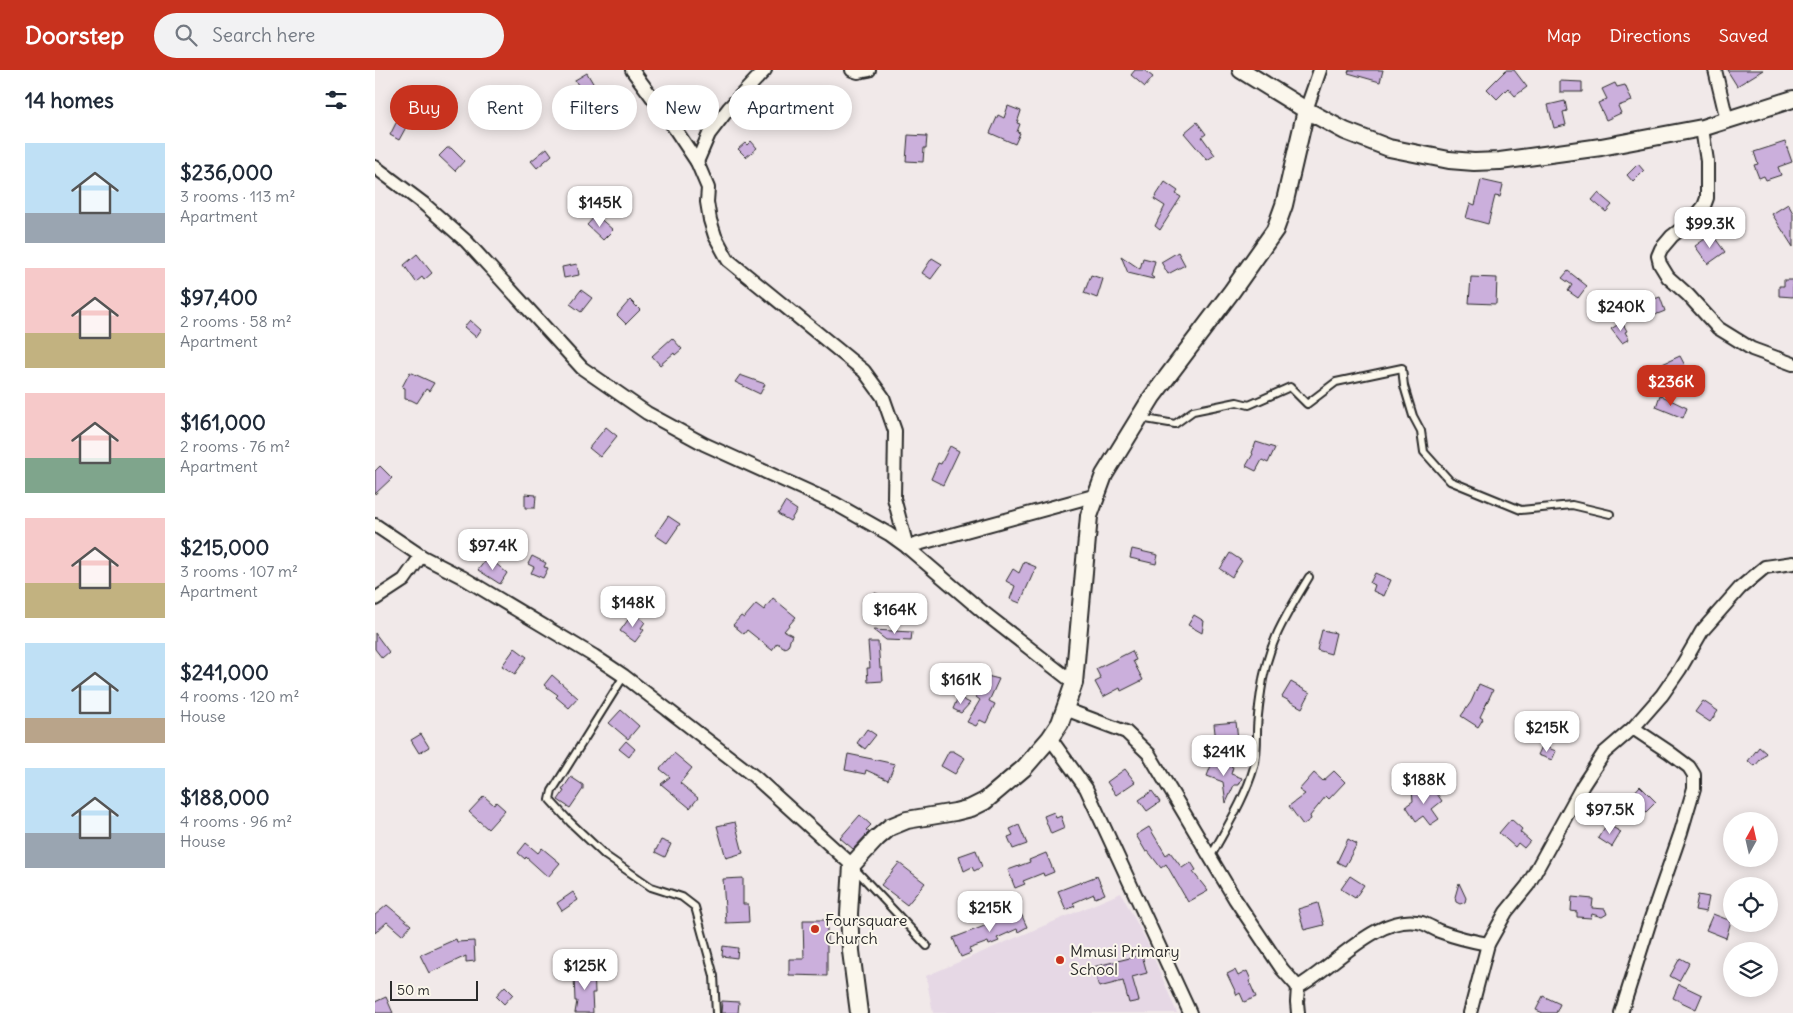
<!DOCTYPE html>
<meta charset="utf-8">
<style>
body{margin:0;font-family:Delius,sans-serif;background:#f2f2f3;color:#1f2937;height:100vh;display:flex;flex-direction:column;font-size:19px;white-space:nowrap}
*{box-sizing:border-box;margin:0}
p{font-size:16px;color:#747a83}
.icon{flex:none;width:28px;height:28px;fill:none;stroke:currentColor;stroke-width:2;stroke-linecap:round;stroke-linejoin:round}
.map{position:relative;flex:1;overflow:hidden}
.drawer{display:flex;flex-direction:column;background:#fff;width:375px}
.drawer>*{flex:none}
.hud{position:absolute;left:15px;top:15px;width:475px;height:45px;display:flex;gap:10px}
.needle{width:32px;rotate:8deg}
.tools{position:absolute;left:1348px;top:742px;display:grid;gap:10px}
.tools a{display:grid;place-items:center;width:55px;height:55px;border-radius:50%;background:#fff;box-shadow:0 2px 12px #0003;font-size:25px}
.scale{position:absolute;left:15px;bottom:12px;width:88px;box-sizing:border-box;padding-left:5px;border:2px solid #2b2b2b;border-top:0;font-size:14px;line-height:18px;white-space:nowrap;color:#2b2b2b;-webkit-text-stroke:4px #fbf7ec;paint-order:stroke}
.price{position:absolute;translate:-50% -42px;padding:0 11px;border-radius:10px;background:#fff;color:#222;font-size:16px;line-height:32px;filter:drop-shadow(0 1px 2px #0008)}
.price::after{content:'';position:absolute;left:50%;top:30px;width:15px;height:11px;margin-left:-8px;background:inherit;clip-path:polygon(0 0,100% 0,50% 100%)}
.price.selected{background:#c8321e;color:#fff}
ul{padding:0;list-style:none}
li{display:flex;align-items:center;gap:15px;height:125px;padding:0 25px}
li span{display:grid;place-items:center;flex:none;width:140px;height:100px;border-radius:0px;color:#555}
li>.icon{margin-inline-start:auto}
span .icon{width:60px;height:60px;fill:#fffc;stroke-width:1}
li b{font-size:21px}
h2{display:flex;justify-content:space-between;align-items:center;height:60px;padding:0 25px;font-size:21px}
.tag{padding:0 18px;border-radius:22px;background:#fff;box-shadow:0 2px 12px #0003;font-size:18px;line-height:45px}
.tag.selected{background:#c8321e;color:#fff}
header{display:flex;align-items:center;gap:30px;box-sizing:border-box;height:70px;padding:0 25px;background:#c8321e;color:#fff}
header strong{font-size:24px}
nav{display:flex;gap:28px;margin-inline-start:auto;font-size:18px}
.search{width:350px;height:45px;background:#f2f2f3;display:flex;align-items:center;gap:12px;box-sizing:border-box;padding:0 18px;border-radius:28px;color:#747a83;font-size:19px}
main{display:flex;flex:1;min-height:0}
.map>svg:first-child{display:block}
</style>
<header>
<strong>Doorstep</strong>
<div class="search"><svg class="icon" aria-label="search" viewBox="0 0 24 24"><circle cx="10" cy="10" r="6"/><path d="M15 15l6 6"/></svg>Search here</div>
<nav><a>Map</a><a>Directions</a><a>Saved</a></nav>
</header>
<main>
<section class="drawer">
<h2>14 homes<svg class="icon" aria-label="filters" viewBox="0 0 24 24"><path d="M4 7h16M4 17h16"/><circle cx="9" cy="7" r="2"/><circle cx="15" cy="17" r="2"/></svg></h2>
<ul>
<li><span style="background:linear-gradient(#bfe0f5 70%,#9aa5b1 0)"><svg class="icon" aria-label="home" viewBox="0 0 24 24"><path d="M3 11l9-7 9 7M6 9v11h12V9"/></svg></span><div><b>$236,000</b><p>3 rooms · 113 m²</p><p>Apartment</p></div></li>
<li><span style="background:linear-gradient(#f6c9c9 65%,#c2b280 0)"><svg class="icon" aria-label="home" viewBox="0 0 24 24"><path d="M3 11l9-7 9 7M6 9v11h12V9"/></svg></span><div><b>$97,400</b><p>2 rooms · 58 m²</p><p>Apartment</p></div></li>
<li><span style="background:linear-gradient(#f6c9c9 65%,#7fa58c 0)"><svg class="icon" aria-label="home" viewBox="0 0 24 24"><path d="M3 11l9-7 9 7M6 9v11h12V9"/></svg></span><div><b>$161,000</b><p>2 rooms · 76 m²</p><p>Apartment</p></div></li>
<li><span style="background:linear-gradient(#f6c9c9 65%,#c2b280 0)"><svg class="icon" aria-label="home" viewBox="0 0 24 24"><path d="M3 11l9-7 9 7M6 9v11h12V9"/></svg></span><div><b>$215,000</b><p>3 rooms · 107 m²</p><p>Apartment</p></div></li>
<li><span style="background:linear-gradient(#bfe0f5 75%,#b9a48a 0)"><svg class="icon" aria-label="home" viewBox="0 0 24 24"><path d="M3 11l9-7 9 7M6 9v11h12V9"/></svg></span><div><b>$241,000</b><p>4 rooms · 120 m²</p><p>House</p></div></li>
<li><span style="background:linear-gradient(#bfe0f5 65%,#9aa5b1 0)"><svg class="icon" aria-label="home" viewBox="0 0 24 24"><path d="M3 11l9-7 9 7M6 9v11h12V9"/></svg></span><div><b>$188,000</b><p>4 rooms · 96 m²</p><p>House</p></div></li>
</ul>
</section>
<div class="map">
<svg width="1418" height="943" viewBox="0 0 1418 943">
<rect width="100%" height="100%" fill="#f1e9e9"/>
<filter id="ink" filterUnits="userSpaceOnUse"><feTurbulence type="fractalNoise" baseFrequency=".02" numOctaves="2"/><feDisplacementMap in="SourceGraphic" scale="10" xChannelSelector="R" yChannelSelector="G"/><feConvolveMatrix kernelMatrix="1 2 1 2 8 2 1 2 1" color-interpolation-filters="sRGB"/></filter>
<g filter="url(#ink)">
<polygon fill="#e6d8e5" points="746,823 773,874 802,943 558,943 551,906"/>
<g fill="#cbafdc" stroke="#2b2b2b">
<polygon points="760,0 769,0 778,7 770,17 756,5"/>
<polygon points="974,0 1008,0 1005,12 973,3"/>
<polygon points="1131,0 1139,0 1152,17 1140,26 1133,18 1122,29 1112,19"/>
<polygon points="1352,0 1388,0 1362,16"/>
<polygon points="212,3 222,20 210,27 200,10"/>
<polygon points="1185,11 1207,12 1207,22 1185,22"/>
<polygon points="1240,13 1242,17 1250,15 1257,31 1243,36 1246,43 1231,50 1223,33 1232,29 1227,19"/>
<polygon points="1190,31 1192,41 1188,42 1191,55 1179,58 1173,35"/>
<polygon points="633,36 646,41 642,53 645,54 642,62 645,63 640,74 615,63 623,45 629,48"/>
<polygon points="26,43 36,48 24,70 15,65"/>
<polygon points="822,52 831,64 827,67 840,85 832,90 809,63"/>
<polygon points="533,65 552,66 551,78 549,78 548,92 531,91"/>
<polygon points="376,71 382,78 371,87 363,79 370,73 372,75"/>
<polygon points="1410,72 1417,92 1403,97 1406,105 1391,110 1389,106 1384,108 1379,95 1383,94 1379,82"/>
<polygon points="72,78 76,78 89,91 80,101 64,86"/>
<polygon points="172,78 177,85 162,98 156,91"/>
<polygon points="1263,94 1269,101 1258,112 1252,105"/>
<polygon points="1106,110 1128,115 1125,127 1120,126 1113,154 1091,148 1095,133 1100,135"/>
<polygon points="790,112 803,121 801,124 806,127 785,160 780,156 790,136 779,129"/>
<polygon points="1223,123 1237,135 1231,142 1217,130"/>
<polygon points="1413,134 1418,143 1418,177 1397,144"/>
<polygon points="221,145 238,160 228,170 212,155"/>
<polygon points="1337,164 1350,182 1333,194 1320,176"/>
<polygon points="803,182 810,195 793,204 786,192"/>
<polygon points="42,184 57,203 49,210 47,207 41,212 29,195"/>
<polygon points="746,186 765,199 768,188 780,191 776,206 779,208 778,209 753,203"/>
<polygon points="557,188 567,194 556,209 547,203"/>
<polygon points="202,194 204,205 189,208 187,197"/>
<polygon points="1193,201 1212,216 1203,228 1193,221 1197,215 1187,208"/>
<polygon points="716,205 728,209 722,228 709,223"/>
<polygon points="1096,207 1122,208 1121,234 1094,233"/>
<polygon points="1409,210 1418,210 1418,227 1404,226 1404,216 1409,216"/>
<polygon points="206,220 217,228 206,242 195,234"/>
<polygon points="1285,227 1290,241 1280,245 1274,231"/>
<polygon points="255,230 265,240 251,254 242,245"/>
<polygon points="95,250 106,260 101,267 89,257"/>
<polygon points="1247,252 1252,261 1250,262 1254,269 1247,273 1236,259"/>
<polygon points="297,268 307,279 300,285 299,283 285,295 277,286"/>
<polygon points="1305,286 1315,305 1292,316 1283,296"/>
<polygon points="35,302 59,313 54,321 51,319 42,333 36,330 30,329 30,318 27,317"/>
<polygon points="365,305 390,314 385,324 360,312"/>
<polygon points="1285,325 1312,338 1308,348 1281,337"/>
<polygon points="231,357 242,366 225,387 214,378"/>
<polygon points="881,372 900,378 893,393 887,390 881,401 871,396 878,384 877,383"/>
<polygon points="575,376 584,381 568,415 556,409 563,393 566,394"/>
<polygon points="5,396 17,408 0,424 0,401"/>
<polygon points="150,424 161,425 160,438 150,438"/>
<polygon points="410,432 422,440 415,451 403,444"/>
<polygon points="293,446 305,454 292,473 280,465"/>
<polygon points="757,479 783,485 781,494 755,488"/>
<polygon points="855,483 867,491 857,507 845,499"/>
<polygon points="157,486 171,493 169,497 173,498 168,508 156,503 159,497 153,494"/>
<polygon points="113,487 132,503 125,514 103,500"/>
<polygon points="649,492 661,497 645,533 635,529 640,516 631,511 638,499 644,503"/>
<polygon points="1000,503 1016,510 1009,526 998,521 1000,515 995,513"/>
<polygon points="500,523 513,528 507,542 494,536"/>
<polygon points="398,528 421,547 409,561 417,565 413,576 410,578 402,573 397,580 372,560 369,564 358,555 366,546 369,548 381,534 389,540"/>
<polygon points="258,543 270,552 266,558 269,560 260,572 245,561"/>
<polygon points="819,545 829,551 827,563 813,555"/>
<polygon points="498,560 537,562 536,571 511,570"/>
<polygon points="947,560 961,563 956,584 942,580"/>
<polygon points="0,563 14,582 7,588 0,579"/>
<polygon points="493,572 503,572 505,598 507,598 508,611 493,612 492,598 495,598"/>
<polygon points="140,578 152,587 140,604 127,596"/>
<polygon points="757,581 761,590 758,591 768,610 746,621 745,618 728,627 720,612 726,609 721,599"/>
<polygon points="177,605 203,628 194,638 181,627 183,625 169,615"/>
<polygon points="608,605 624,609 614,631 620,634 611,653 605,650 601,656 592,652 605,630 601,627 605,618"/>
<polygon points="916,612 935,623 927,638 907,627"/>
<polygon points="1104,614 1118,620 1105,647 1108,649 1103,657 1086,646 1096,632"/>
<polygon points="583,627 595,633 586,643 578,639"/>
<polygon points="1328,631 1343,641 1335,652 1320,642"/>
<polygon points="246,640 264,656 253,669 234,653"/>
<polygon points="861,652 863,669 841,672 839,654"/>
<polygon points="492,659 501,665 490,679 482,673"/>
<polygon points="46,664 54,677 44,683 36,670"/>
<polygon points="251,671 260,679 254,687 244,679"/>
<polygon points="1167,676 1181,681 1177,690 1163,685"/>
<polygon points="1384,677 1391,683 1380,696 1373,691"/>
<polygon points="574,681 578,681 590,688 580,704 566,696"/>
<polygon points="299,683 317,698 305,713 323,728 315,738 286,714 295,707 285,699"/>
<polygon points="473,684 497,689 520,694 513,710 491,700 490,704 470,700"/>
<polygon points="838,690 858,697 856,704 867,708 864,715 859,715 851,733 848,712 832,706"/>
<polygon points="750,699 760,712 741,725 732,712"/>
<polygon points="959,701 970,712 954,729 951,726 935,746 936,749 928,755 914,736 930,724 924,720 939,703 948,711"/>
<polygon points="196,707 208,715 208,719 195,738 183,730 189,721 187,720"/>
<polygon points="1053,715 1057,723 1060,721 1067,731 1057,739 1064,749 1055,755 1048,746 1041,751 1031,736 1038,731 1037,721"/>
<polygon points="1265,716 1281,732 1271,742 1266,738 1262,743 1254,734 1258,730 1255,727"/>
<polygon points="777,721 785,732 772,741 764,730"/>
<polygon points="109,726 119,735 121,732 130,740 113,759 94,742"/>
<polygon points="679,742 681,748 686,746 690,758 676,764 669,746"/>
<polygon points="485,745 496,755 491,760 494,762 478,779 465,768"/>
<polygon points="1136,749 1147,759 1145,762 1155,771 1149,778 1143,773 1140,777 1124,763"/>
<polygon points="360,752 368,783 351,788 342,756"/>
<polygon points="1232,754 1246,762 1237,777 1223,768"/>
<polygon points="644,755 652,774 638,779 633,767 638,765 635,759"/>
<polygon points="774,757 791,785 795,782 807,798 816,792 821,800 818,802 833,821 813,832 791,794 786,798 773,781 771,782 761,765"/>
<polygon points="973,769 982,774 970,796 962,792"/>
<polygon points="286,770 296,774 290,787 280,782"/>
<polygon points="151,773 163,783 167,778 185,793 173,807 151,787 150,789 143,783"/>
<polygon points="601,780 607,797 599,801 597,797 589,801 584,786"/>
<polygon points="671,783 679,802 669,806 668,803 648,811 650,814 640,818 633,800 655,792 654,790"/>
<polygon points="524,793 550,813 532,835 506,815"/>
<polygon points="722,806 730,824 720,828 719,824 698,833 700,836 691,840 683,821"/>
<polygon points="975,806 989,815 980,828 966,819"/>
<polygon points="368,808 368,834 373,834 374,852 351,853 348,809"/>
<polygon points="1084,813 1091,828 1090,832 1085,834 1081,832 1080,827"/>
<polygon points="198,822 203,830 187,841 182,833"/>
<polygon points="1323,825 1334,827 1331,842 1320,840"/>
<polygon points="1197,827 1218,829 1217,838 1230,839 1232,844 1227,847 1217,844 1216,848 1202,847 1202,842 1196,841"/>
<polygon points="943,833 949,855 929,860 923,839"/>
<polygon points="12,835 36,855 27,865 12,852 0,863 0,845"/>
<polygon points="644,839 652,857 643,862 642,859 622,868 624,871 614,875 613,872 594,879 596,883 586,887 578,868 607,857"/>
<polygon points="1338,844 1356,851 1351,868 1331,860"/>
<polygon points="428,850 452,850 452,906 414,905 414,889 429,889"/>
<polygon points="81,869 82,872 99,871 100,891 91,892 91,886 54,903 45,885"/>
<polygon points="348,876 363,878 362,888 347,886"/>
<polygon points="767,885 772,903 757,907 764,931 754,933 748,911 724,917 718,897"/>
<polygon points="1305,888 1314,893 1304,911 1295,906"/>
<polygon points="219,898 220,923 217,923 218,943 200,943 202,931 200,931 199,906 208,905 208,899"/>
<polygon points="860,900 863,906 872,901 876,910 874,911 881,927 869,932 865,923 862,925 852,904"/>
<polygon points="1304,914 1327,925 1321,939 1298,928"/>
<polygon points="130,916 138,924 129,934 121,926"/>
<polygon points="1168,926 1185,934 1181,943 1168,943 1161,940"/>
<polygon points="11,927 18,943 0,943 0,932"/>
<polygon points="347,931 364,932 363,943 346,943"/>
</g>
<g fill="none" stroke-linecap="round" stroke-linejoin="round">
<defs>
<g id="service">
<polyline points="765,348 800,354 818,341 862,332 874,335 915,317 932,334 961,312 1027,298 1029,316 1038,346 1046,361 1049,382 1075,411 1146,440 1197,435 1235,444"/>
<polyline points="249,606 177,721 175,730 195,752 231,786 276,817 307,827 320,837 339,906 341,943"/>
<path d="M836,786C851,758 870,729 879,697C882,686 882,675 882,663C882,650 884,635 886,622C892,574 910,547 934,507"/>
<polyline points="480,799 552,876"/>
</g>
<g id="minor">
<polyline points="257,0 294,50 322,92 333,118 332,132 335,150 340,166 353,190 489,301 508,327 520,361 519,428 532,477 722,425"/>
<polyline points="477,0 483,2 494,0"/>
<polyline points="1340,0 1352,50"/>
<polyline points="931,40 945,0"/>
<polyline points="1327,58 1332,91 1332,128 1329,136 1318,150 1297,166 1286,179 1283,186 1285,194 1293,207 1313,225 1343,258 1377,279 1418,294"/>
<polyline points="322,92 334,64 354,38 390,0"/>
<polyline points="0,97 49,134 91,171 207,298 272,343 329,374 459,433 514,464 532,477 608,542 699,613"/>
<polyline points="0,455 46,486 87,507 219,586 249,606 380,707 477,795"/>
<polyline points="0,529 29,510 46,486"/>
<path d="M690,639L751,662L774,684L860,829L907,899L923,917C957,898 1005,841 1047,853C1053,855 1059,859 1064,861C1080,867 1096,871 1113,874"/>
<polyline points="675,668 711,718 815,943"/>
<polyline points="923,943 922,932 923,917"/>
<polyline points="1095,943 1113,874 1131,842 1153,815 1208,715 1229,683 1258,658 1287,625 1305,599 1327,561 1365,518 1390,497 1418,493"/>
<polyline points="1246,943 1274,854 1306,762 1319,718 1319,705 1314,697 1294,682 1258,658"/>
</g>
<g id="tertiary">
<polyline points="866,0 931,40 970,61 1014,78 1074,90 1099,92 1125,91 1226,77 1327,58 1418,29"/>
<polyline points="484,943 476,881 474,844 477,795 502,768 515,757 532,750 580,742 596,738 610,731 649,698 675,668 685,653 699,613 714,446 729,405 777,327 857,221 900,160 909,135 931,40"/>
</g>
</defs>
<use href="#service" stroke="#2b2b2b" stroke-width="10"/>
<use href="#minor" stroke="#2b2b2b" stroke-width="16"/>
<use href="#tertiary" stroke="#2b2b2b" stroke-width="20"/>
<use href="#service" stroke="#fbf7ec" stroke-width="6"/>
<use href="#minor" stroke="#fbf7ec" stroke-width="12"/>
<use href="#tertiary" stroke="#fbf7ec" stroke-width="16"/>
</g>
</g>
<g fill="#c8321e" stroke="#fbf7ec" stroke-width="2">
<circle cx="440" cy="859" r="5"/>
<circle cx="685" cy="890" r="5"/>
</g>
<g text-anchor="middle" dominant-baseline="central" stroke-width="4" stroke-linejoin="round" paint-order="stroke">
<g font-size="16" fill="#2b2b2b" stroke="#fbf7ec" text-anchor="start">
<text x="450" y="850">Foursquare<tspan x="450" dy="18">Church</tspan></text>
<text x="695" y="881">Mmusi Primary<tspan x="695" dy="18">School</tspan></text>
</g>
</g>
</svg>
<div class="tools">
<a><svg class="needle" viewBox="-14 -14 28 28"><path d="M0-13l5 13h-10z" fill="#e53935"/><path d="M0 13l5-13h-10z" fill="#747a83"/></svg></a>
<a><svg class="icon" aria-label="locate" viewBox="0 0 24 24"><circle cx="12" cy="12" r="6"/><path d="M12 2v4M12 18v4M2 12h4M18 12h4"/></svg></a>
<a><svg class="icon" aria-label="layers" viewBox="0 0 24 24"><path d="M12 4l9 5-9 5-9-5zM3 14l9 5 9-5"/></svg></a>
</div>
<div class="scale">50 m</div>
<b class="price" style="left:225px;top:158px">$145K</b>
<b class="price" style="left:1335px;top:179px">$99.3K</b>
<b class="price" style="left:1246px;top:262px">$240K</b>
<b class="price selected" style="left:1296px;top:337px">$236K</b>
<b class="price" style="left:118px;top:501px">$97.4K</b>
<b class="price" style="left:258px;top:558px">$148K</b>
<b class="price" style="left:520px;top:565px">$164K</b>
<b class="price" style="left:586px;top:635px">$161K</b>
<b class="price" style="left:1172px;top:683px">$215K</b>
<b class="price" style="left:849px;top:707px">$241K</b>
<b class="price" style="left:1049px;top:735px">$188K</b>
<b class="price" style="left:1235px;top:765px">$97.5K</b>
<b class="price" style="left:615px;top:863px">$215K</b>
<b class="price" style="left:210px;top:921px">$125K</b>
<div class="hud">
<a class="tag selected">Buy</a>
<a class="tag">Rent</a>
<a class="tag">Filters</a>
<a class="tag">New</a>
<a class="tag">Apartment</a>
</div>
</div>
</main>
